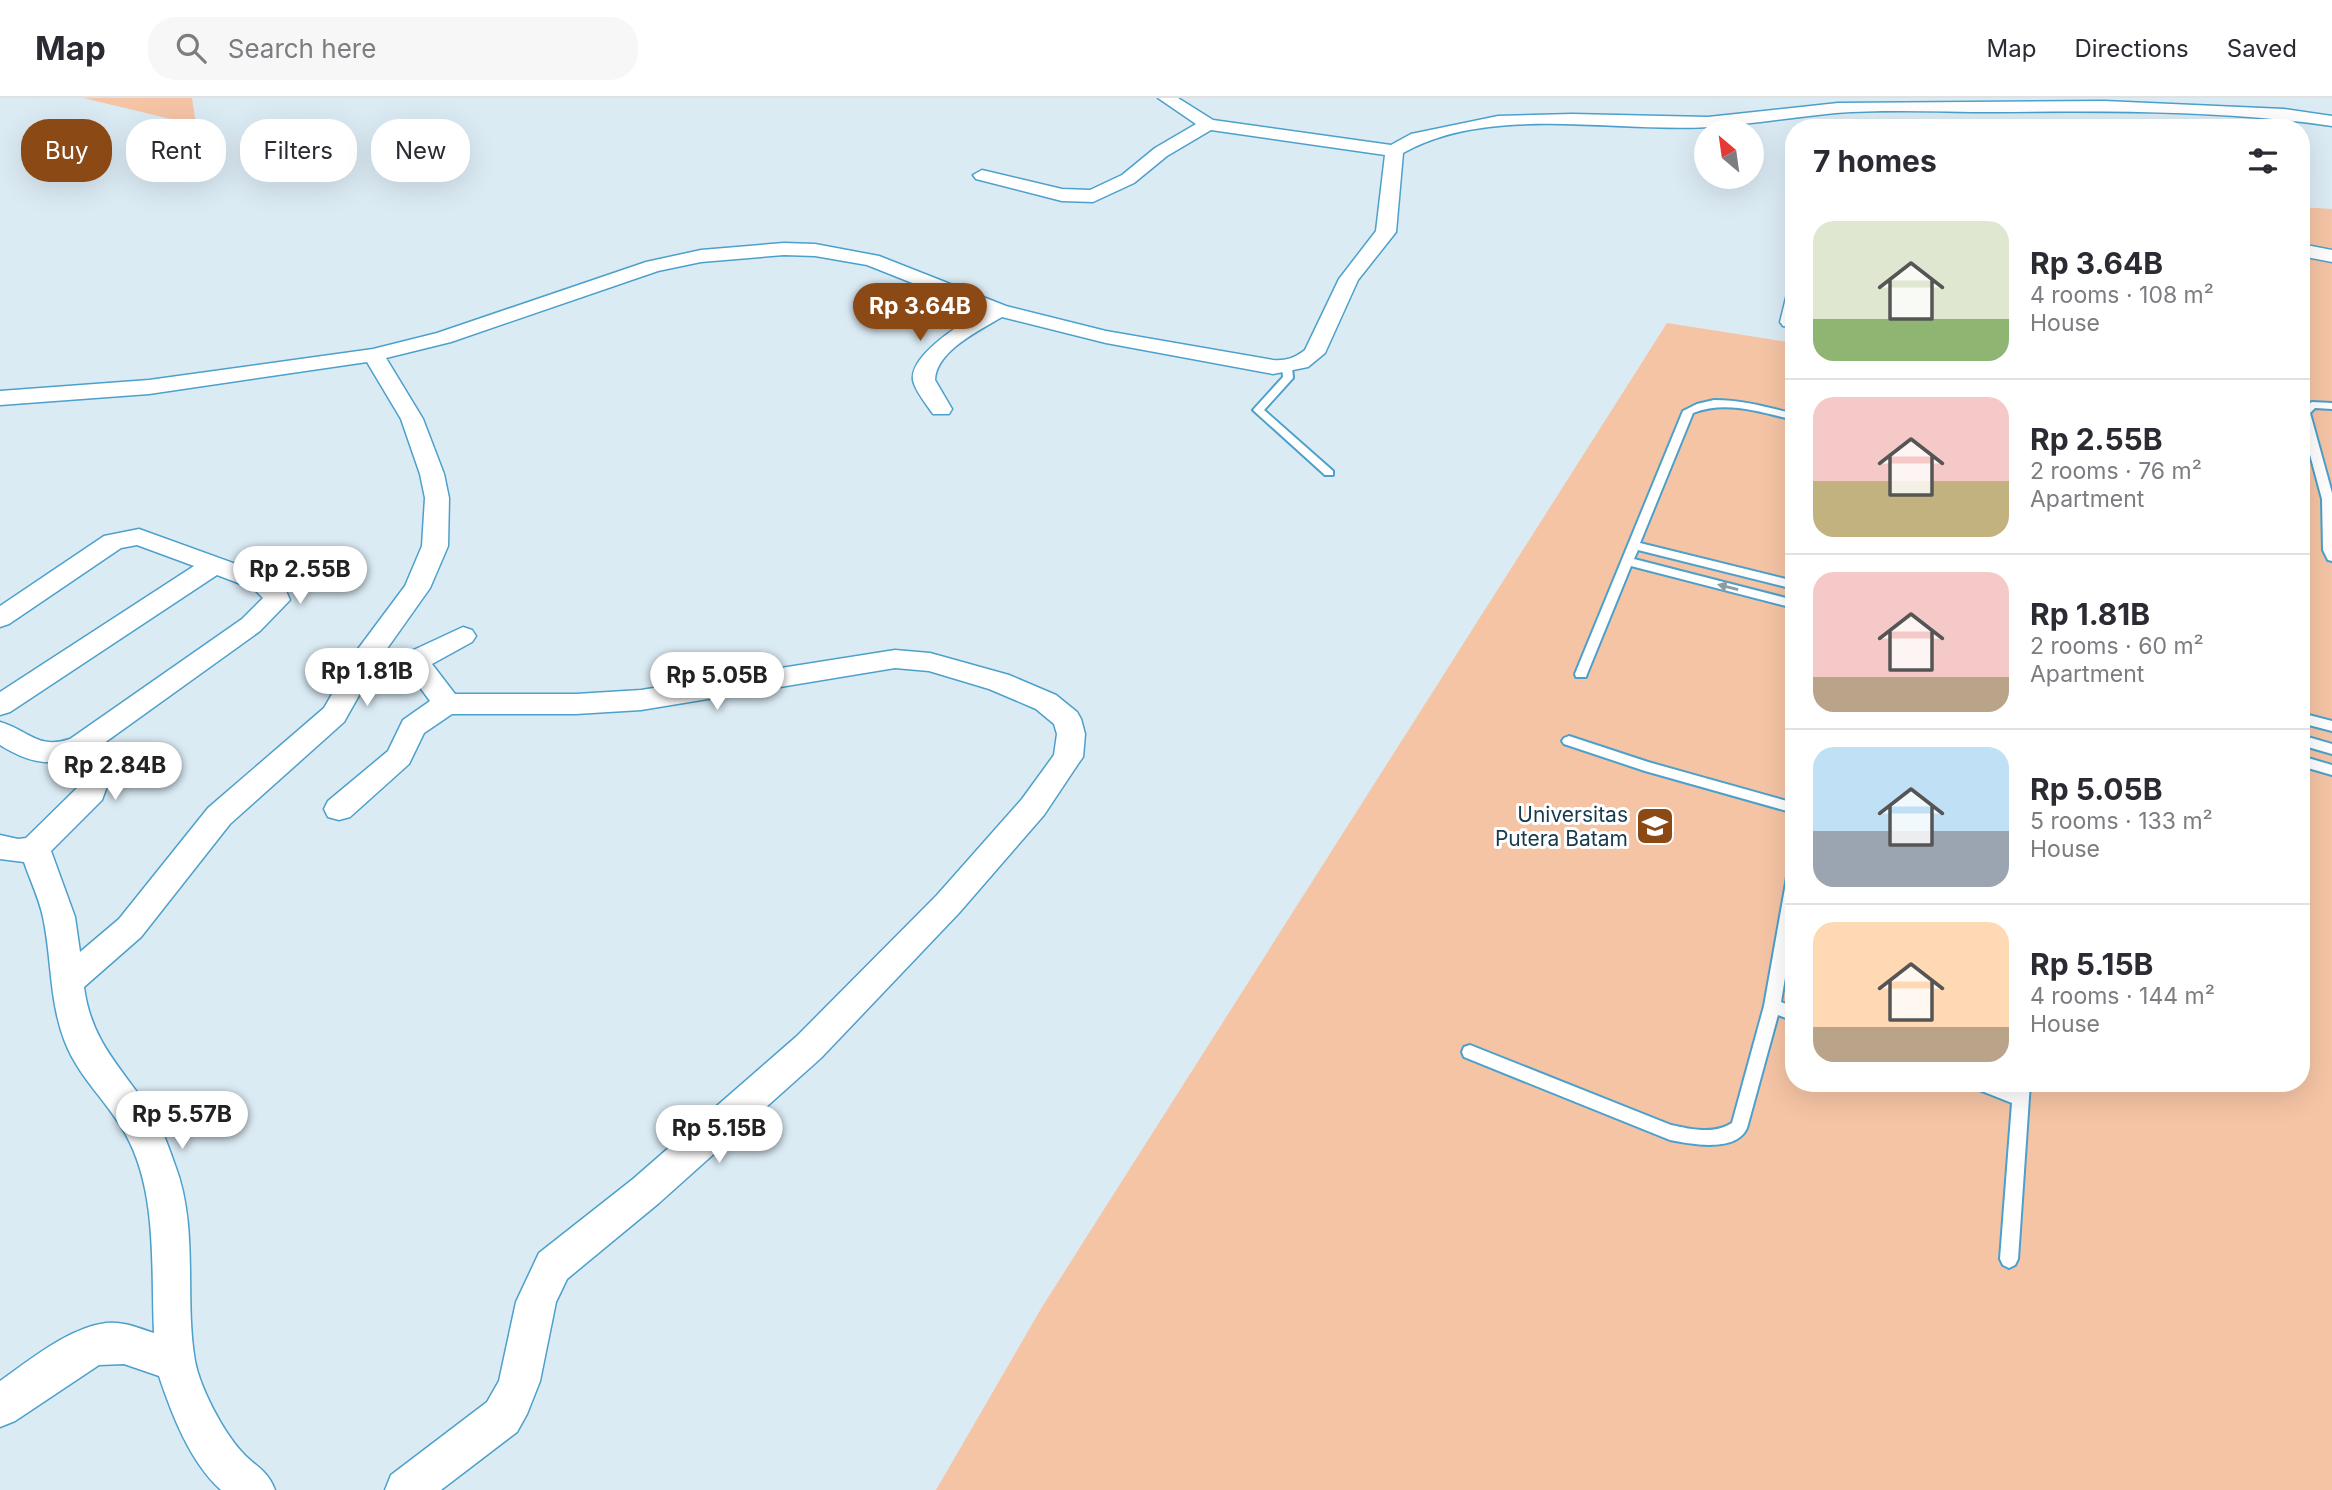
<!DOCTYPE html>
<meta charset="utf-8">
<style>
body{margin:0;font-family:Inter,sans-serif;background:#f7f7f7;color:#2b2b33;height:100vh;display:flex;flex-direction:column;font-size:26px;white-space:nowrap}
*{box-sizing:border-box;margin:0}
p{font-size:23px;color:#7c7c81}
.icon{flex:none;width:38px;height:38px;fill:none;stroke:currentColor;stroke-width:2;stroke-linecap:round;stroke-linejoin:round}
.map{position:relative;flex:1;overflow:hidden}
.drawer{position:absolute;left:1785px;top:21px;width:525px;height:973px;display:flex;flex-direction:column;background:#fff;border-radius:28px;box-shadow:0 7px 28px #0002}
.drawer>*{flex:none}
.top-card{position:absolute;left:21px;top:21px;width:665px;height:63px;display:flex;gap:14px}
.needle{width:46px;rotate:331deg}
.controls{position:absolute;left:1694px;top:21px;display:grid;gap:14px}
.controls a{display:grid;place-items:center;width:70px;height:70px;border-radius:50%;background:#fff;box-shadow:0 7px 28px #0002;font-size:35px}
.price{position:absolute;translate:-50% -60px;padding:0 16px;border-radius:24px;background:#fff;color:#222;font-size:23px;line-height:46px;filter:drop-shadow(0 2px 4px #0008)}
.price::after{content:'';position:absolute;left:50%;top:42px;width:21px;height:16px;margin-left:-10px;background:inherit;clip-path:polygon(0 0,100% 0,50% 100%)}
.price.on{background:#8b4915;color:#fff}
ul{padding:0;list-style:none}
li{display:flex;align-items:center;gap:21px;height:175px;padding:0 28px}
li+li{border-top:2px solid #e1e1e2}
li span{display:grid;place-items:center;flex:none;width:196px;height:140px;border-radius:21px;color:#555}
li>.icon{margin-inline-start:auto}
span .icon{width:84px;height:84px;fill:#fffc;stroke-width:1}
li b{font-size:30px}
h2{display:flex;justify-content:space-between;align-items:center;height:84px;padding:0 28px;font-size:30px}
.pill{padding:0 24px;border-radius:28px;background:#fff;box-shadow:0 7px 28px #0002;font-size:24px;line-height:63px}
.pill.on{background:#8b4915;color:#fff}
header{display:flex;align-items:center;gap:42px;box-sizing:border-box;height:98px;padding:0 35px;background:#fff;border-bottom:2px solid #e1e1e2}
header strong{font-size:33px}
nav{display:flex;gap:38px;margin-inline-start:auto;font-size:24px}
.search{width:490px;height:63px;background:#f7f7f7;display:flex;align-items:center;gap:18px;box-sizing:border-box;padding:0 24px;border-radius:28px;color:#7c7c81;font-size:26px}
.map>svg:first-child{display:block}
</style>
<header>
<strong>Map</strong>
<div class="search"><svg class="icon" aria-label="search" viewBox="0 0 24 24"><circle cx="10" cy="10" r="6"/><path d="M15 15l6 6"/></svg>Search here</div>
<nav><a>Map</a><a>Directions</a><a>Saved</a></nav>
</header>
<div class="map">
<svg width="2332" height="1392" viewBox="0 0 2332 1392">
<rect width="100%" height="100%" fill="#dbebf4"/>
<g fill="#f5c4a5">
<polygon points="83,0 192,0 196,27"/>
<polygon points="2301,109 2332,111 2332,1392 936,1392 1042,1209 1667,225 1794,245 1794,985 2301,985"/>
</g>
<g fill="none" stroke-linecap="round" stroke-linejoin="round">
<defs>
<g id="service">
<polygon points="1287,266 1292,269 1293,280 1264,312 1333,373 1333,377 1325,377 1253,312 1283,279 1282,269"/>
<path d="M1714,302C1742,302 1767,309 1794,316V322C1760,314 1726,302 1693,315L1640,445L1794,483V491L1638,452L1634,461L1794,502V510L1631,468L1587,576L1586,579H1576L1575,576L1683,313L1697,306Z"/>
<polygon points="2312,304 2332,305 2332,311 2315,310 2310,315 2332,395 2332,463 2328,462 2323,452 2322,401 2301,323 2301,311"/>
<polygon points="2301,615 2332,623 2332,633 2301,625"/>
<polygon points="2301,637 2332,646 2332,656 2301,647"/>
<polygon points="1569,638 1648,664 1794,705 1794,715 1645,673 1564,646 1562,643 1564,640"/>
<polygon points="2301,658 2332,667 2332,677 2301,668"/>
<path d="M1794,773V825L1781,904L1794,909V923L1778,917L1747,1030C1736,1055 1691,1046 1670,1042L1464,959L1462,954L1464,949L1470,947L1671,1027C1690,1031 1714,1037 1732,1025L1764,908L1787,779L1789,775Z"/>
<polygon points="1972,985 2000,985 2013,991 2014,985 2030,985 2018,1161 2015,1167 2009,1170 2003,1167 2000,1161 2012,1005 1974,990"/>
</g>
<g id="minor">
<path d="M1158,0H1178L1213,22L1391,47L1411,36L1498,18L1572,16L1708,19L1838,5L2104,3L2284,11L2332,18V28C2221,12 2107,13 1994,14C1942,14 1888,11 1836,15C1794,19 1752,26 1710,29C1615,35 1489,6 1403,55L1396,134L1358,182L1325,255L1308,269L1273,276L1106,245L1002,219C980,232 936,253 935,282L952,311L949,316H933C927,307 915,293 913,282C910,256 964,224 983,213L867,167L815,158L784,157L701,164L658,173L451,244L386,260L423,321L444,376L449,400L448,448L430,490L379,562L344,624L230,726L141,839L84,889C91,944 122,970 151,1014C162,1029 169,1050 175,1067C199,1129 184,1199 195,1263C200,1290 223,1333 241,1353C255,1369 267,1371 275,1392H221C190,1364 172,1317 159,1278L124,1266L99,1267L15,1323L0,1329V1283C30,1262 68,1230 106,1225C122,1223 139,1230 154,1235C151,1172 158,1095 126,1037C108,1004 79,980 65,944C49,903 52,861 43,819C39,800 30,782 24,764L0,761V737L18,741L26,740L78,689L84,669L76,660C46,669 26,663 0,647V624C28,632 38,652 70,641L242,521L263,500L254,491L217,477L10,614L0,617V594L194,468L137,447L121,450L9,526L0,529V508L104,438L139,431L272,479L284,488L290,502L260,533L100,648L114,669L102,702L51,753L75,819L80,854L119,821L208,710L324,610L358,551L405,488L422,448L425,400L420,376L401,321L367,264L149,296L0,307V293L149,282L373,251L437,235L646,164L701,152L784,145L815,146L879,158L1006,208L1106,233L1273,262C1286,263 1295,260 1305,252L1339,181L1376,133L1385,57L1211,32L1167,58L1134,85L1093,104L1062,103L976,81L973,77L982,72L1062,91L1090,92L1122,77L1155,50L1196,26Z"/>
<polygon points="2301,146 2332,152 2332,164 2301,158"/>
<polygon points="1794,194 1794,229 1783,228 1780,224 1787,196"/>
<polygon points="463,529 472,532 476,538 472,544 432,566 455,596 576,596 641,592 895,552 930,555 1009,577 1056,597 1077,614 1081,621 1085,636 1083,659 1078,666 1044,717 959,815 821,960 659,1105 567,1181 556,1204 540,1283 527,1316 517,1334 441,1392 385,1392 391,1377 487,1304 499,1283 516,1204 539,1155 633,1081 797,938 937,797 1022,701 1054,657 1057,636 1054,626 1036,611 989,591 929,573 895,570 641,612 576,616 452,616 424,635 409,666 350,719 339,722 328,719 324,711 328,703 388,653 403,622 430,603 405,569 403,562 407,555"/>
</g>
</defs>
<use href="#service" stroke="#4ca0cc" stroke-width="4"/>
<use href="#minor" stroke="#4ca0cc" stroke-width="3"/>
<use href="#service" fill="#fff" fill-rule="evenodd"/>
<use href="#minor" fill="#fff" fill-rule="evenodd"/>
</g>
<defs><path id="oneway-solid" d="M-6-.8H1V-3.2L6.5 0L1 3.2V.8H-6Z" transform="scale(1.75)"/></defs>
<use fill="#8b9ca6" href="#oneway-solid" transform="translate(1728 489) rotate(-166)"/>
<defs>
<symbol id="university-square" viewBox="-11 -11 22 22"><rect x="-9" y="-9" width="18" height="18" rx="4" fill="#8b4915" stroke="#fff"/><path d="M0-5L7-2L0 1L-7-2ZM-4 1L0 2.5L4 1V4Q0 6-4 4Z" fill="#fff"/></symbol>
</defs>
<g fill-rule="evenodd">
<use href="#university-square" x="1633" y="706" width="44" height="44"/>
</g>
<g text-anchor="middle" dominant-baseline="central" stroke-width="6" stroke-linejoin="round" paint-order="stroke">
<g font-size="21" fill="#173a4c" stroke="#fff" text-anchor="end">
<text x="1628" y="716">Universitas<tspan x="1628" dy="24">Putera Batam</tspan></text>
</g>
</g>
</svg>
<div class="controls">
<a><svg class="needle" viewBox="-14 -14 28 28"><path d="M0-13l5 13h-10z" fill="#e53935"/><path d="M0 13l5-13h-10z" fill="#7c7c81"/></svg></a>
</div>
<b class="price on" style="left:920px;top:245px">Rp 3.64B</b>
<b class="price" style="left:300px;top:508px">Rp 2.55B</b>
<b class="price" style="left:367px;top:610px">Rp 1.81B</b>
<b class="price" style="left:717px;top:614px">Rp 5.05B</b>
<b class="price" style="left:115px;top:704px">Rp 2.84B</b>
<b class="price" style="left:182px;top:1053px">Rp 5.57B</b>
<b class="price" style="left:719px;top:1067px">Rp 5.15B</b>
<div class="top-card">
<a class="pill on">Buy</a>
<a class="pill">Rent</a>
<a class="pill">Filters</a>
<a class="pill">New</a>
</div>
<section class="drawer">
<h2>7 homes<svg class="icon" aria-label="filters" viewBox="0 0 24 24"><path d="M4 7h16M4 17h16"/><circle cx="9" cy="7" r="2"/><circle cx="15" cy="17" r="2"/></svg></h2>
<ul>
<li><span style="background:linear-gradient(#dfe7d0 70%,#8fb573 0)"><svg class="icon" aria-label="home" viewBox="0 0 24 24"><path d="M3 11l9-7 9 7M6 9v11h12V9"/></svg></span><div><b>Rp 3.64B</b><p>4 rooms · 108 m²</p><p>House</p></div></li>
<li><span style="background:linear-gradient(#f6c9c9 60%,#c2b280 0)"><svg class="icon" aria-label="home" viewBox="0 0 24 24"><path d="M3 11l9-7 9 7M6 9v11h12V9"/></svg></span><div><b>Rp 2.55B</b><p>2 rooms · 76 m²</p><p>Apartment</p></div></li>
<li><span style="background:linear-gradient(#f6c9c9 75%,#b9a48a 0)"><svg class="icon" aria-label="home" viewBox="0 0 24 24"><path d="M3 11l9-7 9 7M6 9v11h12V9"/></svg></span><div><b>Rp 1.81B</b><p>2 rooms · 60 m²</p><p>Apartment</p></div></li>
<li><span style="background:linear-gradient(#bfe0f5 60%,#9aa5b1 0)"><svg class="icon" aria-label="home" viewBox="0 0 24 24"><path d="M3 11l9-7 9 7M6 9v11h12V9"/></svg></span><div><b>Rp 5.05B</b><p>5 rooms · 133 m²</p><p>House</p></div></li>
<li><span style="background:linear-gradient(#ffd9b3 75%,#b9a48a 0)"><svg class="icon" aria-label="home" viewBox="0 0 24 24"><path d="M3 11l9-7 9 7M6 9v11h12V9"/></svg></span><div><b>Rp 5.15B</b><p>4 rooms · 144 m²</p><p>House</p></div></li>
</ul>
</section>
</div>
